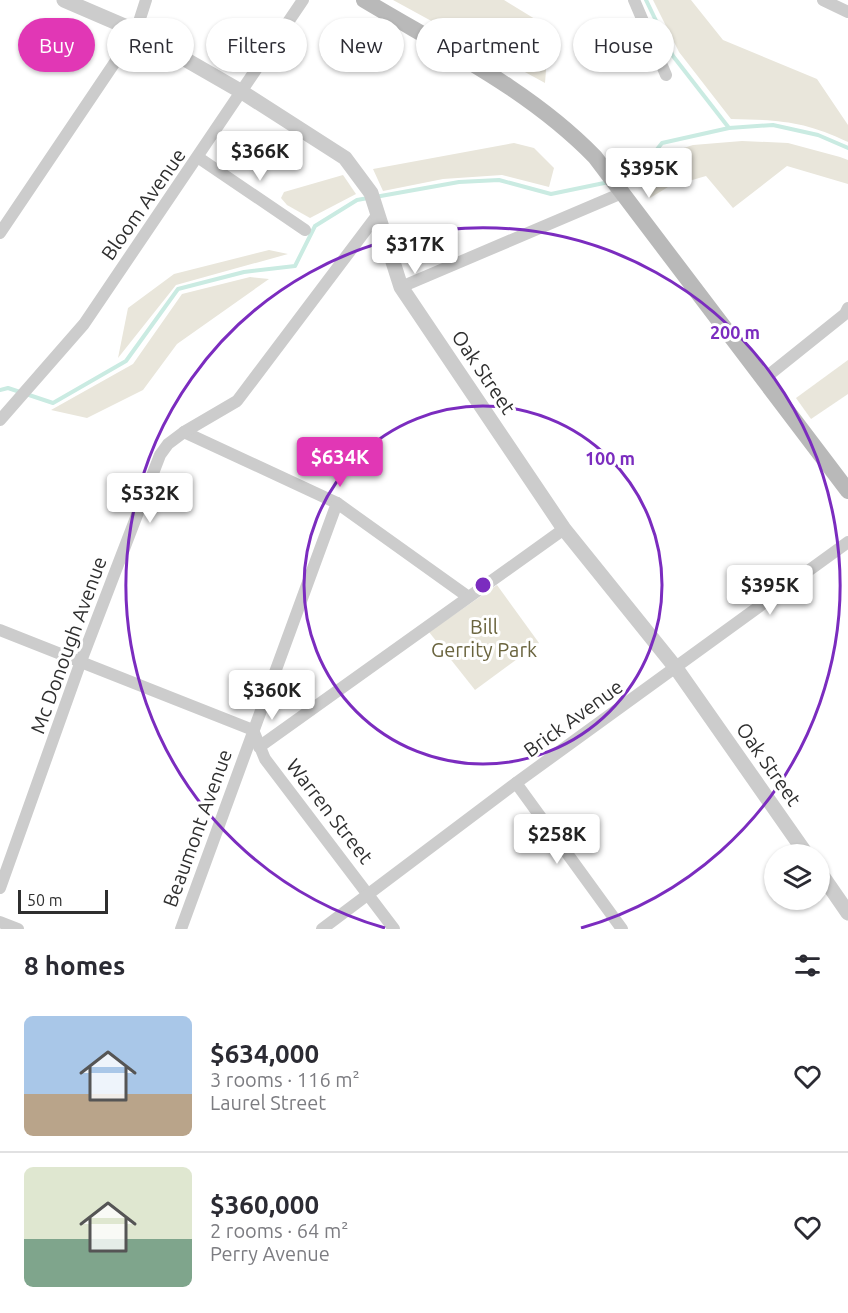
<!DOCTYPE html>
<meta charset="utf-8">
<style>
body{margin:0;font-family:Ubuntu,sans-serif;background:#f2f2f3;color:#2b2b33;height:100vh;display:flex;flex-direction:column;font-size:22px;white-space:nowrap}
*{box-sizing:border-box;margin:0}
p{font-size:20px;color:#7c7c81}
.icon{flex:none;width:33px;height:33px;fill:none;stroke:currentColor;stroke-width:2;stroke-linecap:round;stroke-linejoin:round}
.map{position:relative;height:929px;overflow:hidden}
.sheet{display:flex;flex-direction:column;background:#fff;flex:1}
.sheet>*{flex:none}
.hud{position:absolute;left:18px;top:18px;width:813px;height:54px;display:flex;gap:12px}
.controls{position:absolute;left:764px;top:844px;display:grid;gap:12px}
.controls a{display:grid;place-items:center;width:66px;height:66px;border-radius:50%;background:#fff;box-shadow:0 2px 4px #0004;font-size:30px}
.scale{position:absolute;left:18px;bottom:15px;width:90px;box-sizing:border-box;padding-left:6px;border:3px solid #2f2f2f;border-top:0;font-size:16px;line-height:21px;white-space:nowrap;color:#2f2f2f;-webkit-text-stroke:4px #fff;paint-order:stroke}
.price{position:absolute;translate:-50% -51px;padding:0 14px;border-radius:6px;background:#fff;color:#222;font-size:20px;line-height:39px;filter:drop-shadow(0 2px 3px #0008)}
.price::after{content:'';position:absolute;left:50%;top:36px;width:18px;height:14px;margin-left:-9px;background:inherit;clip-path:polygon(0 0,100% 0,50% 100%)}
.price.current{background:#e137b5;color:#fff}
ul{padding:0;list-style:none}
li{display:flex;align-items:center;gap:18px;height:150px;padding:0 24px}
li+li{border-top:2px solid #e1e1e2}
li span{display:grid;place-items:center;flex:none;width:168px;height:120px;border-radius:9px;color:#555}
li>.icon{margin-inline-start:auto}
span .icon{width:72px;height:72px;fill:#fffc;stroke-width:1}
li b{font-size:26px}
h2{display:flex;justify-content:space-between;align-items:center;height:72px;padding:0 24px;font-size:26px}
.chip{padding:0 21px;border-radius:27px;background:#fff;box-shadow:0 2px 4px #0004;font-size:21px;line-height:54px}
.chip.current{background:#e137b5;color:#fff}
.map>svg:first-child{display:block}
</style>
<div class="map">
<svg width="848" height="929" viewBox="0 0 848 929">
<rect width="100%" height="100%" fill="#fff"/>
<g fill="#e9e6db">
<polygon points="393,0 504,0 535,19 548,44 545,83"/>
<path d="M653,0H691L723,40L817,79L848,125V142C804,121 779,120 731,119L679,52Z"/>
<polygon points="742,141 788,143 840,157 848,160 848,184 787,166 733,208 706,176 668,187 650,198 639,183 665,154 693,145"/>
<polygon points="514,143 534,148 554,168 549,187 502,175 443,179 383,191 373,169"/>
<polygon points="343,175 356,194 310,218 287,205 281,198 284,192"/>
<polygon points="269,250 288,254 176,285 118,358 128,308 174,274"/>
<polygon points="250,277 269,279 177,344 143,390 87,418 51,410 133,364 182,294"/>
<polygon points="848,360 848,394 811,419 796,398"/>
<polygon points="497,585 539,643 475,690 429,632"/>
</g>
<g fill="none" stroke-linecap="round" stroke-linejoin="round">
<g stroke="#caebe2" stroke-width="4">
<polyline points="646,0 673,56 729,128"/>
<polyline points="620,180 635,177 662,143 729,128 773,125 818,135 848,148"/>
<polyline points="375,197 459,182 499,180 551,194 609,182"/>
<polyline points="0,390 8,388 53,403 126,361 178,289 244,272 295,266 315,226 357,200 368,198"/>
</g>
<g stroke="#ccc" stroke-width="12">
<polyline points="634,0 666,75"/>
<polyline points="823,0 848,12"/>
<polyline points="199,158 305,230"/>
<polyline points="0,233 136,31 146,0"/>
<polyline points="401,287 622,193"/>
<polyline points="765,378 845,314 848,308"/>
<polyline points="0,420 84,324 303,0"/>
<polyline points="184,432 337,503 467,596"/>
<polyline points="0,630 253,730 265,759 394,929"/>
<polyline points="259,747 564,529"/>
<polyline points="516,783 622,929"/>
<polyline points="0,888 81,661 160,455 168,444 184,432 237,401 378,214"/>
<polyline points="0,922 18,929"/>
<polyline points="181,929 337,503"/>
<polyline points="322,929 516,783 848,542"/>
</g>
<g stroke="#ccc" stroke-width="15">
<polyline points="64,0 136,31 242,92 345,158 371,193 401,287 564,529 676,668 807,855"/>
<polyline points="819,871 848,913"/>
</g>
<path stroke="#b9b9b9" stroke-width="16" d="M364,0C444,48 530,90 595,157L848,491"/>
</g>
<g fill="none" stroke="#7b2cbf" stroke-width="3">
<circle cx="483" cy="585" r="179"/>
<path d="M385 928A357 357 0 1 1 581 928"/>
</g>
<g text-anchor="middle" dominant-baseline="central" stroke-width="6" stroke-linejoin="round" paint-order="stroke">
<g font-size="20" fill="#2f2f2f" stroke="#fff">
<text transform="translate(143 204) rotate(-55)">Bloom Avenue</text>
<text transform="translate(484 372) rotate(56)">Oak Street</text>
<text transform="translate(68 645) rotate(-70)">Mc Donough Avenue</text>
<text transform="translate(573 718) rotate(-36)">Brick Avenue</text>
<text transform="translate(769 764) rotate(55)">Oak Street</text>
<text transform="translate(330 811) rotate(52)">Warren Street</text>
<text transform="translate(197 828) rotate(-70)">Beaumont Avenue</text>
</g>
<g font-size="20" fill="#6a643e" stroke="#fff">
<text x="484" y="626">Bill<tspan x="484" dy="23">Gerrity Park</tspan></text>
</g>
</g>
<circle cx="483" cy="585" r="9" fill="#7b2cbf" stroke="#fff" stroke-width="3"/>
<g font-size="18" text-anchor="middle" font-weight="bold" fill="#7b2cbf" stroke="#fff" stroke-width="6" stroke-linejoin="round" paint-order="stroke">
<text x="735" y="339">200 m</text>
<text x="610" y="465">100 m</text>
</g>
</svg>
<div class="controls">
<a><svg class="icon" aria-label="layers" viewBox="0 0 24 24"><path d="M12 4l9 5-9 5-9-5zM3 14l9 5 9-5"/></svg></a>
</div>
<div class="scale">50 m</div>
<b class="price" style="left:260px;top:182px">$366K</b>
<b class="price" style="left:649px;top:199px">$395K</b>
<b class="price" style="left:415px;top:275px">$317K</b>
<b class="price current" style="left:340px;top:488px">$634K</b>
<b class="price" style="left:150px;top:524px">$532K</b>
<b class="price" style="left:770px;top:616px">$395K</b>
<b class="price" style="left:272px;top:721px">$360K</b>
<b class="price" style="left:557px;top:865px">$258K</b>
<div class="hud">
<a class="chip current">Buy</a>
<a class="chip">Rent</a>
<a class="chip">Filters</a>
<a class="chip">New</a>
<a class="chip">Apartment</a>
<a class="chip">House</a>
</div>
</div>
<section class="sheet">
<h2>8 homes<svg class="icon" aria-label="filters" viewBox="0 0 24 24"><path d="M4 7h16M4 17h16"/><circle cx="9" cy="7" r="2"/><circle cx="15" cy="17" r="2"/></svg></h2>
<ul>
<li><span style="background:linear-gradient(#a9c7e8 65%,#b9a48a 0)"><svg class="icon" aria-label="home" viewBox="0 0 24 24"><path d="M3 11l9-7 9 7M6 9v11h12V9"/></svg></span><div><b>$634,000</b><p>3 rooms · 116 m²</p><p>Laurel Street</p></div><svg class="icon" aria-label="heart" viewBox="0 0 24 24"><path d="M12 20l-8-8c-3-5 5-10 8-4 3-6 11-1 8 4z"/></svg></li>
<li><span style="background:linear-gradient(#dfe7d0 60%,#7fa58c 0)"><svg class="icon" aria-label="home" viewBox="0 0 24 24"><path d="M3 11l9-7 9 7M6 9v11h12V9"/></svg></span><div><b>$360,000</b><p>2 rooms · 64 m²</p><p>Perry Avenue</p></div><svg class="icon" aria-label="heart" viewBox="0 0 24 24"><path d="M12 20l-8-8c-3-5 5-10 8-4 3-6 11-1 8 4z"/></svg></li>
</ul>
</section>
